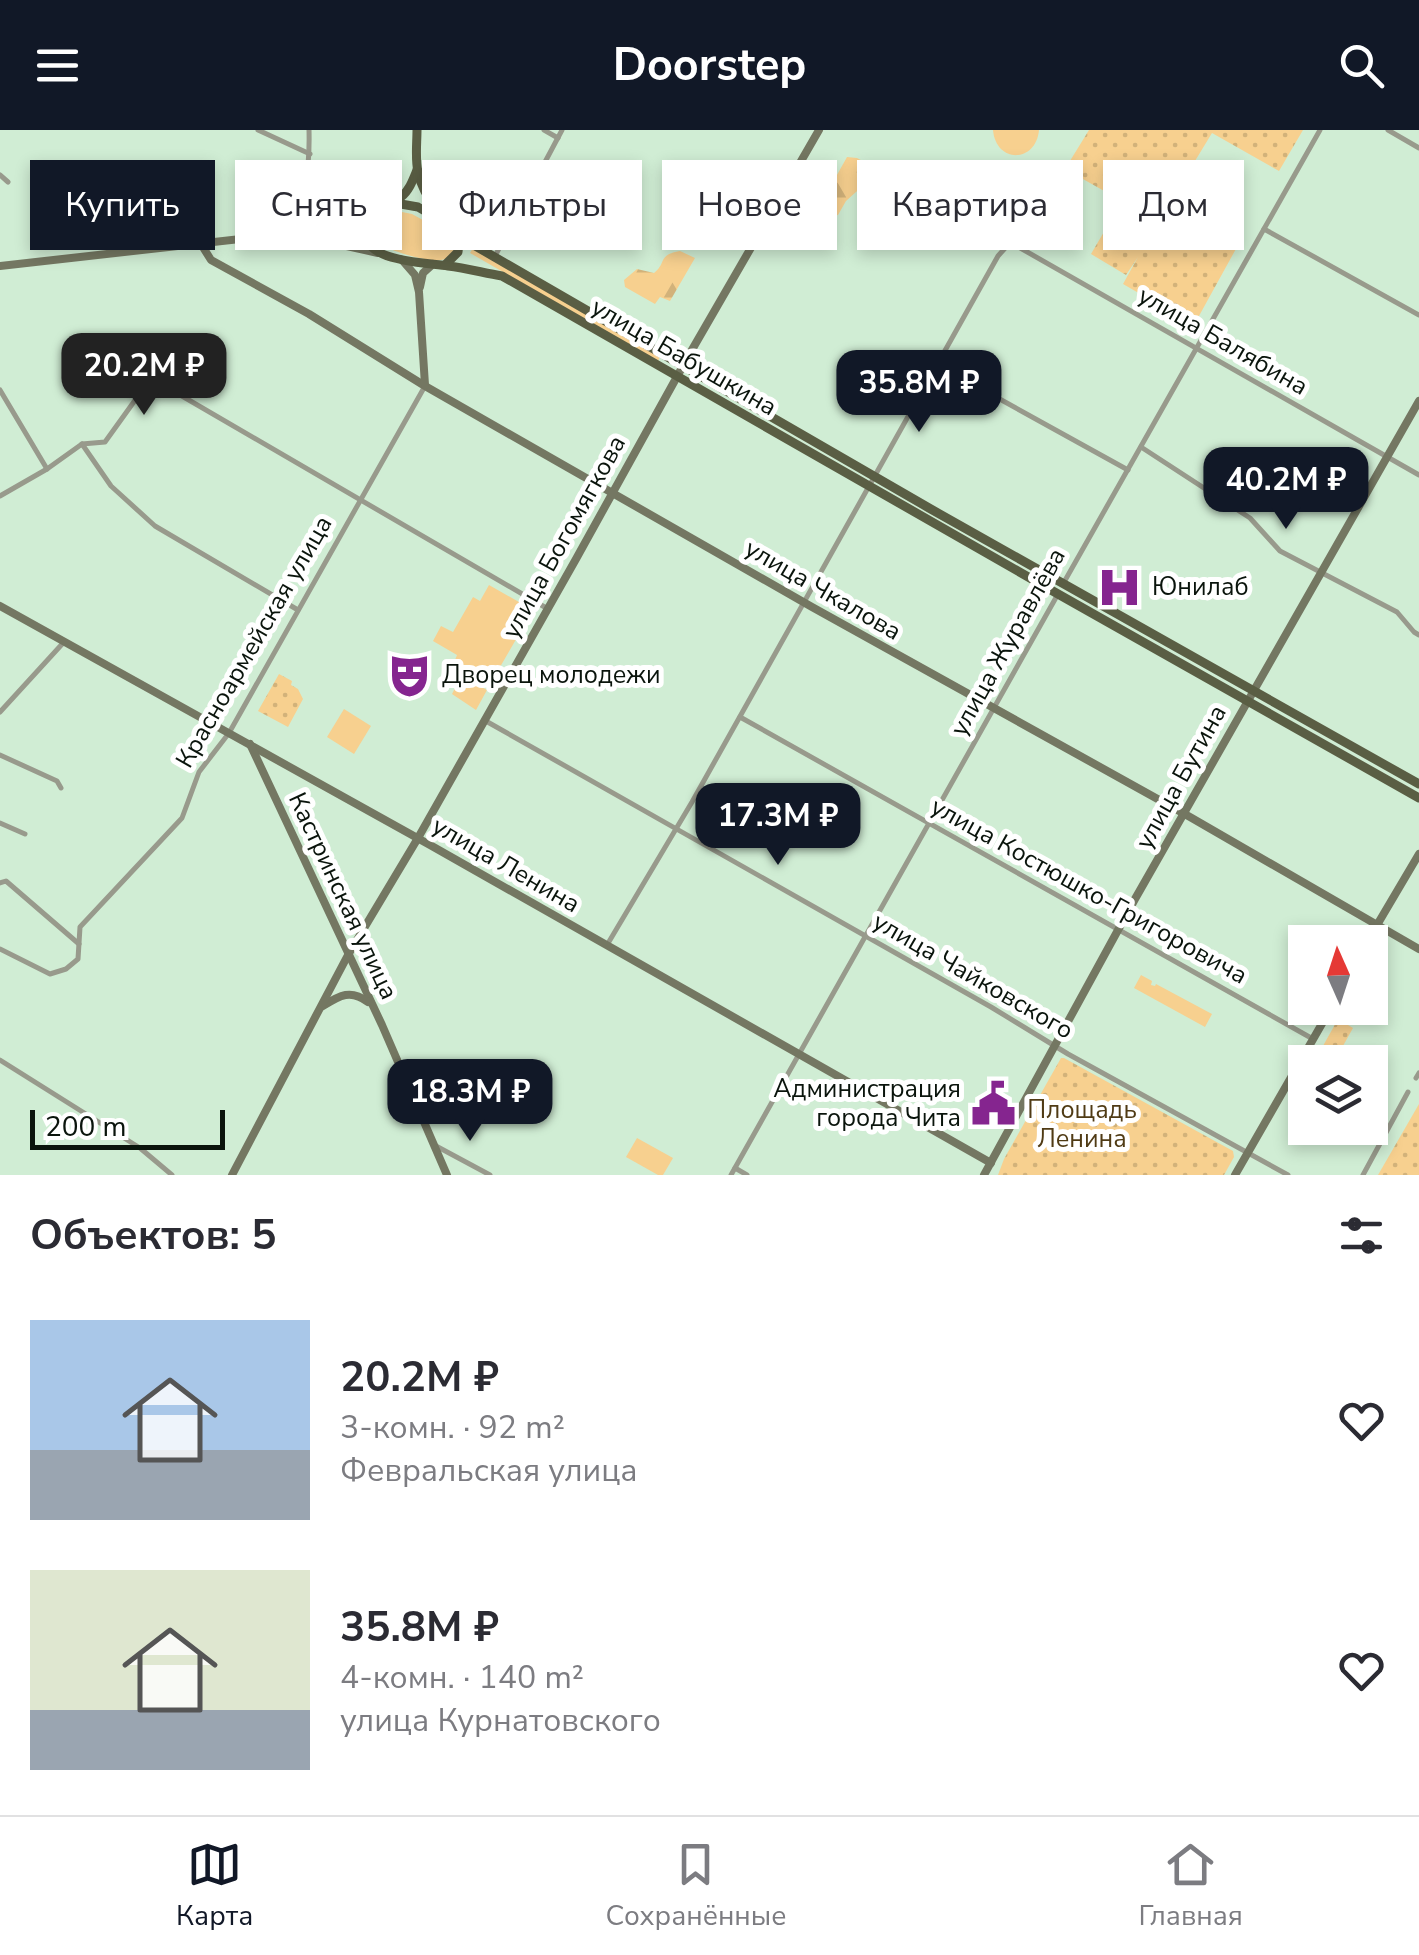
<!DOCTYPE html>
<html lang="ru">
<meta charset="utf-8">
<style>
body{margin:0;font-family:"Nunito Sans",sans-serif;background:#f7f7f7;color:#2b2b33;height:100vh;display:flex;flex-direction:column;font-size:38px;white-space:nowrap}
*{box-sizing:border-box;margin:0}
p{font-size:32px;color:#7c7c81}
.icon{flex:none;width:55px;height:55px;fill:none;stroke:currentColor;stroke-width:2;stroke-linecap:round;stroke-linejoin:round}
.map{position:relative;height:1045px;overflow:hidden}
.panel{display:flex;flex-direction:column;background:#fff;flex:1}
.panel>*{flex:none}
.banner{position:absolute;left:30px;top:30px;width:1360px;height:90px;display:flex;gap:20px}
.needle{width:65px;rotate:357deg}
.buttons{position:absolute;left:1288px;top:795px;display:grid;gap:20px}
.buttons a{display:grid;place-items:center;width:100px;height:100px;border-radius:0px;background:#fff;box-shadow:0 5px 15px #0003;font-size:50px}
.scale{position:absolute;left:30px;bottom:25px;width:195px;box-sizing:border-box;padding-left:10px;border:5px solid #0a140c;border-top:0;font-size:28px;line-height:35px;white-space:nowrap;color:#0a140c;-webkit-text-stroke:8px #fff;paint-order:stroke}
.price{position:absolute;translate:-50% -85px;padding:0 22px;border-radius:20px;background:#111827;color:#fff;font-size:32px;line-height:65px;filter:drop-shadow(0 2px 5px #0008)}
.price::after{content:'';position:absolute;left:50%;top:60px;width:30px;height:22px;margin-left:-15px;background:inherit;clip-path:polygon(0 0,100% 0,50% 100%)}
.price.on{background:#222;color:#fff}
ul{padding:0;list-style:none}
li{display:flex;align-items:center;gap:30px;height:250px;padding:0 30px}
li span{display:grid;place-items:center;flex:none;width:280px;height:200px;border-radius:0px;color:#555}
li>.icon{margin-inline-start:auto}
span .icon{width:120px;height:120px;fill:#fffc;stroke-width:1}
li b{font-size:42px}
h2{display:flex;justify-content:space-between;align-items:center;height:120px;padding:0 30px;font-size:42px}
.pill{padding:0 35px;border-radius:0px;background:#fff;box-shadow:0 5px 15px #0003;font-size:35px;line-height:90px}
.pill.on{background:#111827;color:#fff}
header{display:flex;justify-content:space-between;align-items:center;height:130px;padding:0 30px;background:#111827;color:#fff;font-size:45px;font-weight:700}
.tabs{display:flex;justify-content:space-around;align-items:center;height:140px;border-top:2px solid #e1e1e2;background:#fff;font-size:28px;color:#7c7c81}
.tabs a{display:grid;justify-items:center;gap:5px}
.tabs .on{color:#111827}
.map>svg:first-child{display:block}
</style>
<header><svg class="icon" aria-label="menu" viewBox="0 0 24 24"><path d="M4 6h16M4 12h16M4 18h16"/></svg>Doorstep<svg class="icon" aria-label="search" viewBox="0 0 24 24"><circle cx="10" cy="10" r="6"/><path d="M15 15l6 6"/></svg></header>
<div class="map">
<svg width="1419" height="1045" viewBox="0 0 1419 1045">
<defs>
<pattern id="forest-firs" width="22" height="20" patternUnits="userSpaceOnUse" patternTransform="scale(2.5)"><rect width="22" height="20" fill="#f7d08f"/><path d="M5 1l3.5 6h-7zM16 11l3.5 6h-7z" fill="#d2b27a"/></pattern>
<pattern id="park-dots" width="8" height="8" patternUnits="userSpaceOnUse" patternTransform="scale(2.5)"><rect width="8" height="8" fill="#f7d08f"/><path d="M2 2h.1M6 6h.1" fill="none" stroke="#d2b27a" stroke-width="1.8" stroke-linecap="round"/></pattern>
</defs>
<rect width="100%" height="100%" fill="#d0edd4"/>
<g fill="#f7d08f">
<path d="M993,0H1039C1036,33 996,34 993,0Z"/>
<path d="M402,82L412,84L452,106L455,119C450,125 450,128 441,130C427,132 394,122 382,115L377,105L380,91L394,83Z"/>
<polygon points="473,118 660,227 658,231 470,123"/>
<polygon points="489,455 533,480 492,551 455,530 457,525 433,511 441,496 453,502 473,467 480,471"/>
<polygon points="458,544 487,560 476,580 452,564 458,552 455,549"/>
<polygon points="344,579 371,596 354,624 327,607"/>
<polygon points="1141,845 1152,851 1151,855 1155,856 1156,854 1212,884 1205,897 1134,858"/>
<polygon points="637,1008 673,1028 663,1045 658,1045 626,1027"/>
</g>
<g fill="url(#forest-firs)">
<polygon points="847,27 857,28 872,36 866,53 846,71 838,85 826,88 826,94 818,97 814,86"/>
<path d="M680,121L695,128L670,171L660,167L655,174L625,157L624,150L637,139L654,143C667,133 657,125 680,121Z"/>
</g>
<g fill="url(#park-dots)">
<polygon points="1089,0 1303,0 1279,41 1212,3 1164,82 1216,112 1227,111 1237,117 1194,195 1123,154 1138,127 1126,145 1091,124 1122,71 1065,39"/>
<polygon points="279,544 292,551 291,555 298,559 303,569 288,597 258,581"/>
<polygon points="1338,889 1353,898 1334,932 1314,932"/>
<polygon points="1061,928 1064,928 1233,1021 1234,1027 1224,1045 998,1045 1004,1029"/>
<polygon points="1419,974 1419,1045 1378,1045"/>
</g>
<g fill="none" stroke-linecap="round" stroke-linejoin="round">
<g stroke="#989a8c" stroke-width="5">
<polyline points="258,0 310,24"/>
<polyline points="544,0 558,8"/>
<polyline points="1388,0 1419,18"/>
<polyline points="0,45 8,52"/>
<polyline points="1264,99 1419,185"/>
<path d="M293,103C305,70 310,35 309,0"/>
<polyline points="494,128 562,0"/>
<polyline points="938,235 1128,340"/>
<polyline points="151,248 548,479"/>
<polyline points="0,260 47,339 82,314 111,356 155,396 298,480"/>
<polyline points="82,314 105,312 151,248 153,239 146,227"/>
<polyline points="1141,317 1250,388 1280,421 1397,482 1414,502 1419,505"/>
<polyline points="0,366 47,339"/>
<polyline points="1254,378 1283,326 1296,332"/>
<polyline points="1063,454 1320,0"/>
<polyline points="0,582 64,512"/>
<polyline points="740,587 1313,909"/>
<polyline points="484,590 991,877 1068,924 1288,1045"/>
<polyline points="0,625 57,651 61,658"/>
<polyline points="0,693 25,704"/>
<polyline points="0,753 6,751 79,814"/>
<polyline points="607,815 692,672 998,126 1007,116 1015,115 1419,345"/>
<polyline points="0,819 50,844 66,839 78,829 80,797 182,688 199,642 229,603 425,256"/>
<polyline points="0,930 140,1018 172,1045"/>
<polyline points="1416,948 1419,943"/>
<polyline points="436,1016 490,1045"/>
<polyline points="735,1038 747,1045"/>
<polyline points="731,1045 1058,464"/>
<polyline points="1363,1045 1408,962"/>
</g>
<g stroke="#747762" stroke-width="8">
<polyline points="297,105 378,123"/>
<polyline points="201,114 211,130 309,184 425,256 812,477 1190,687 1419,819"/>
<polyline points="402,130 415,145 419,162 425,255"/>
<polyline points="0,136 293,103 337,94 374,81"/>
<polyline points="420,157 423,143 433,134"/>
<polyline points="0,476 430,715 991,1033"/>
<polyline points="250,614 382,895 447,1045"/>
<polyline points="1367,812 1419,724"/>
<path d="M323,876C340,865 351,859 368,872"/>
<polyline points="232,1045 348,825 418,708 576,429 689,225 819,0"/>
<polyline points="984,1045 1135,769 1419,271"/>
<polyline points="1235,1045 1331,878"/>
</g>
<g stroke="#5a5e44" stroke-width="9">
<path d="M417,0C417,13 415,29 418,42C424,72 450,94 472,114L929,378L1419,654"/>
<path d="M417,40C413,50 409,61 401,67C391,75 375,76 369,88C348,133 424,132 448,136C466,138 484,143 502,146L1058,464L1419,668"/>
<polyline points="395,73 418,77 445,93"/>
<polyline points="445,135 458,122 460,103"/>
</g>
</g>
<defs>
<symbol id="hospital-bare" viewBox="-9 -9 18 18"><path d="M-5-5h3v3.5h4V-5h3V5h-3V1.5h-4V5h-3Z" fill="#85258f" stroke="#fff" stroke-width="2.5" paint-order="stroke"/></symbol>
<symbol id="theatre-bare" viewBox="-9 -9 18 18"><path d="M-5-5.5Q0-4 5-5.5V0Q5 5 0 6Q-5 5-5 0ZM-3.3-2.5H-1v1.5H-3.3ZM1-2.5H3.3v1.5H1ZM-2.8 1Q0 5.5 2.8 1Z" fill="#85258f" stroke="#fff" stroke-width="2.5" paint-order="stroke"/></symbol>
<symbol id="civic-bare" viewBox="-9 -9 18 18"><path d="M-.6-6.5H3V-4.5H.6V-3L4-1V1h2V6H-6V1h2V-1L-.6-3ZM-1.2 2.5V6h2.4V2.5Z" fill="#85258f" stroke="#fff" stroke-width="2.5" paint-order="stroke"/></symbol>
</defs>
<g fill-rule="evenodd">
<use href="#hospital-bare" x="1088" y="426" width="63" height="63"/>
<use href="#theatre-bare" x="378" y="514" width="63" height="63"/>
<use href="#civic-bare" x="962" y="942" width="63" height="63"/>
</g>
<g text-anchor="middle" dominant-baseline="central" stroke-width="10" stroke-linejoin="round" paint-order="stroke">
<g font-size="25" fill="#0a140c" stroke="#fff">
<text transform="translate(1223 211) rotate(30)">улица Балябина</text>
<text transform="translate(684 227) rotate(30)">улица Бабушкина</text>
<text transform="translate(564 407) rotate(-61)">улица Богомягкова</text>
<text transform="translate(823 460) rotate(30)">улица Чкалова</text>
<text transform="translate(254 512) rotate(-60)">Красноармейская улица</text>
<text transform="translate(1008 512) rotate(-61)">улица Журавлёва</text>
<text transform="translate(1181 647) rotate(-61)">улица Бутина</text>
<text transform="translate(506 735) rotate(30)">улица Ленина</text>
<text transform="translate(1089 761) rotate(29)">улица Костюшко-Григоровича</text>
<text transform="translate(343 766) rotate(65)">Кастринская улица</text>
<text transform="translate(973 846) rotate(30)">улица Чайковского</text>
</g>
<g font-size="25" fill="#0a140c" stroke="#fff" text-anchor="start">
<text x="1152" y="457">Юнилаб</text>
<text x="442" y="545">Дворец молодежи</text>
<text x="961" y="959" text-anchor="end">Администрация<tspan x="961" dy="29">города Чита</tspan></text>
</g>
<g font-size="25" fill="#503b15" stroke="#fff">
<text x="1082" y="980">Площадь<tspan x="1082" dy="29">Ленина</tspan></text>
</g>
</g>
</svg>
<div class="buttons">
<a><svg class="needle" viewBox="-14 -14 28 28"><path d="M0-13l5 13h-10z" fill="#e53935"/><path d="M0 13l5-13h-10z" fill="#7c7c81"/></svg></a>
<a><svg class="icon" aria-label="layers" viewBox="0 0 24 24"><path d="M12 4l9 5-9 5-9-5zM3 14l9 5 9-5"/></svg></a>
</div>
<div class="scale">200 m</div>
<b class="price on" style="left:144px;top:288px">20.2M ₽</b>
<b class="price" style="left:919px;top:305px">35.8M ₽</b>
<b class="price" style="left:1286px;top:402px">40.2M ₽</b>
<b class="price" style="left:778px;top:738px">17.3M ₽</b>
<b class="price" style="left:470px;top:1014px">18.3M ₽</b>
<div class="banner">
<a class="pill on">Купить</a>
<a class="pill">Снять</a>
<a class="pill">Фильтры</a>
<a class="pill">Новое</a>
<a class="pill">Квартира</a>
<a class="pill">Дом</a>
</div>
</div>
<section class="panel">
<h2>Объектов: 5<svg class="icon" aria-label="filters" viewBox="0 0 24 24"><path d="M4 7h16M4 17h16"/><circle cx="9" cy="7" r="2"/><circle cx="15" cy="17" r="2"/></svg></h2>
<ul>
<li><span style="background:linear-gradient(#a9c7e8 65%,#9aa5b1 0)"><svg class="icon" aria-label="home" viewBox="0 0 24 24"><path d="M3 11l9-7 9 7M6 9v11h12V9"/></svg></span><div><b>20.2M ₽</b><p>3-комн. · 92 m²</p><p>Февральская улица</p></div><svg class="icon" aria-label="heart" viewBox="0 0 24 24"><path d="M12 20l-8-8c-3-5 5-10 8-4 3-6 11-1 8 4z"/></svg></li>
<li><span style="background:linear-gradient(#dfe7d0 70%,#9aa5b1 0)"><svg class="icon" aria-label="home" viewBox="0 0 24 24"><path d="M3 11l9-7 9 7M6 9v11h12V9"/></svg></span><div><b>35.8M ₽</b><p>4-комн. · 140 m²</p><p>улица Курнатовского</p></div><svg class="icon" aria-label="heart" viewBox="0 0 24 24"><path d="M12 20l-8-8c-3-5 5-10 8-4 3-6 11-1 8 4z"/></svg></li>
</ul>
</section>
<nav class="tabs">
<a class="on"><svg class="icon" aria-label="map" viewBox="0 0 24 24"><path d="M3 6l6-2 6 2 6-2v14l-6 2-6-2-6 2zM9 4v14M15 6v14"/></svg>Карта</a>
<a><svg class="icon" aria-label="saved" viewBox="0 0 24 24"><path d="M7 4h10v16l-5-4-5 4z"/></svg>Сохранённые</a>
<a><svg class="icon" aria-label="home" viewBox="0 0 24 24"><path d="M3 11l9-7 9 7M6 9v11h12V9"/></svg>Главная</a>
</nav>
